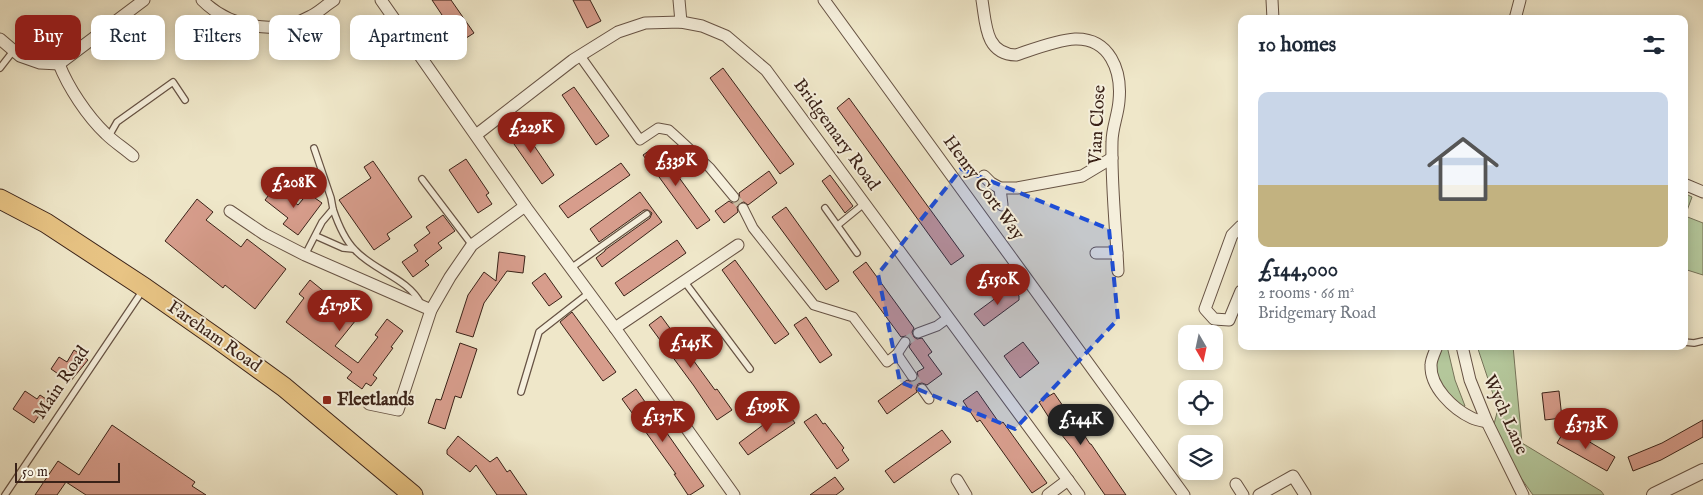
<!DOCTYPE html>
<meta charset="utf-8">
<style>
body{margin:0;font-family:"IM FELL English",serif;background:#f6f6f7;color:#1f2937;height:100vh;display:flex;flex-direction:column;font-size:19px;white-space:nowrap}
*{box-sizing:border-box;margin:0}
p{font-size:16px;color:#747a83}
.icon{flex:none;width:28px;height:28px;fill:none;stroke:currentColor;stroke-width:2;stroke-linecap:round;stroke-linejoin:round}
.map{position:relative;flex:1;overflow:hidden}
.sheet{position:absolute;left:1238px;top:15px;width:450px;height:335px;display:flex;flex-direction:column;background:#fff;border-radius:10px;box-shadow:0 2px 12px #0003}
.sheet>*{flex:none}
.hud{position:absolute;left:15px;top:15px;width:475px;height:45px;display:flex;gap:10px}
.needle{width:32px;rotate:171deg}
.buttons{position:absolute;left:1178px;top:325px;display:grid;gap:10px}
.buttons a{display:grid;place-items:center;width:45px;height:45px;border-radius:10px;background:#fff;box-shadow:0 2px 12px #0003;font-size:25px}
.scale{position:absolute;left:15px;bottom:12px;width:105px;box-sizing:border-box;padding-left:5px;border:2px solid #3a2218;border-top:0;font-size:14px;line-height:18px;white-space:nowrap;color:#3a2218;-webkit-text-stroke:4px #f5efdc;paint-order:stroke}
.price{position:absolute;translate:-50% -42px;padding:0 11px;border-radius:18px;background:#8f2418;color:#fff;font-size:16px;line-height:32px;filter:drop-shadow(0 1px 2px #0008)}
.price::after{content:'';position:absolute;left:50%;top:30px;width:15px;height:11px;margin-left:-8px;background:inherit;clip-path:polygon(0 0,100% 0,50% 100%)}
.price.active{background:#222;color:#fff}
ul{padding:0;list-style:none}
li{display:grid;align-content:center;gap:10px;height:265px;padding:0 20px}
li span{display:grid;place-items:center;height:155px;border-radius:10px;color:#555}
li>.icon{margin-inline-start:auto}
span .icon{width:90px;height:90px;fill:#fffc;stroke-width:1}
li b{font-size:21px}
h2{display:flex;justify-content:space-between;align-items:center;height:60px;padding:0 20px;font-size:21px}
.tag{padding:0 18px;border-radius:10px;background:#fff;box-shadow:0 2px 12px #0003;font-size:18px;line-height:45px}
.tag.active{background:#8f2418;color:#fff}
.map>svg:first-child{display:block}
</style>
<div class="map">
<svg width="1703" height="495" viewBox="0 0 1703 495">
<rect width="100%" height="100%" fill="#efe7c9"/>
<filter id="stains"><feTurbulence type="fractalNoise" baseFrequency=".004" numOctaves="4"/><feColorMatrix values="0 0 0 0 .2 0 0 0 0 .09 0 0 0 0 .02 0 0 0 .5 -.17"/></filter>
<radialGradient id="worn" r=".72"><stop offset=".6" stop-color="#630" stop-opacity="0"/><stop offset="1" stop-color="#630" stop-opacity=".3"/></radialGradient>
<g fill="#b4c79b" stroke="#77745a">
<polygon points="1684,193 1692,197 1685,216 1703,223 1703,275 1684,269"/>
<polygon points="1439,346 1447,346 1455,380 1465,406 1460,408 1442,391 1433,364"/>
<polygon points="1477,346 1513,346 1522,443 1601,491 1604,495 1533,495 1516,471 1494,424 1498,409"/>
</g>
<g fill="#d79d8c" stroke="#3a2218">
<polygon points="432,0 451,0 474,33 460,42"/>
<polygon points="573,0 590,0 601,21 587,28"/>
<polygon points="723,68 794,164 780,174 710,78"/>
<polygon points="574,87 609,136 596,145 562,95"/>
<polygon points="849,98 964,256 951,265 837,108"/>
<polygon points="520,125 554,175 542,184 507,134"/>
<polygon points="656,146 710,220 697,229 643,155"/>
<polygon points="466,159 489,193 486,195 492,204 478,213 449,170"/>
<polygon points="373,161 412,217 387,234 390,239 374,250 339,200 371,178 364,167"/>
<polygon points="621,163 630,175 568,218 559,206"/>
<polygon points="769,171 777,183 748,205 744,202 740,203 737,207 738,212 724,223 715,211 729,201 732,203 738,202 740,199 739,193"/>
<polygon points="830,175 853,206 845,213 822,181"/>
<polygon points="275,187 298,205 308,193 322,203 298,235 283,224 288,218 265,200"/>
<polygon points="640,192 662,222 602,267 596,258 605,251 605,250 650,218 652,213 648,210 644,210 599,242 590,229"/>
<polygon points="197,199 213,212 206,220 241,247 247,239 286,269 255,309 225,285 223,288 165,241"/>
<polygon points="786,207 839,281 826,290 772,217"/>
<polygon points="443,215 455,231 438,243 442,248 425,261 429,265 413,277 402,262 418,251 414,245 430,233 426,227"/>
<polygon points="677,240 686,253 624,296 615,283"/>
<polygon points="499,252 525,256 523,273 507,271 484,303 473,337 456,332 468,295 484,272 496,281"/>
<polygon points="735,260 789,334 775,344 722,270"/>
<polygon points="866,262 914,328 912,332 914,337 917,339 922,338 932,352 928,355 942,374 927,385 922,383 918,384 916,389 917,392 887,414 878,401 907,380 912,382 916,381 918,376 917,372 924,368 909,347 911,343 910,339 906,336 901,337 853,272"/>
<polygon points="545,273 562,297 549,306 532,283"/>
<polygon points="310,280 326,293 328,291 360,315 335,346 358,363 378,337 375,335 387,319 403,331 391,347 393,348 373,375 377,378 371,386 366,383 362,389 347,378 352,372 286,322 304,298 299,294"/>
<polygon points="1012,286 1019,296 1019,300 984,326 974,314"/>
<polygon points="572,312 616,372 603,381 560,322"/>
<polygon points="661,316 715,390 717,389 732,410 717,420 694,386 649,325"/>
<polygon points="806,317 832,355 820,363 794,325"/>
<polygon points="1023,342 1039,363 1020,378 1004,356"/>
<polygon points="460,343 477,349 461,398 455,396 445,429 428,423 436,399 441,400"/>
<polygon points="74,350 88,360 70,382 51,369 59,357 67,362"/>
<polygon points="636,389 704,486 690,495 688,495 674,474 676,474 622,399"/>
<polygon points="25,391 37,399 40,395 49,401 34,423 13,409"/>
<polygon points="977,391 1000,424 1003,422 1047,483 1032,493 980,420 977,422 963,401"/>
<polygon points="1559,391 1562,418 1545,420 1542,393"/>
<polygon points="1054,393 1072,419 1073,418 1090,444 1091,444 1126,495 1105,495 1073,449 1053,424 1039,402"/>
<polygon points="786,411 795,423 748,455 739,443 775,416 776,418"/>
<polygon points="816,414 823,424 825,423 844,448 842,450 849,460 837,469 804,422"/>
<polygon points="1703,420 1703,437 1661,460 1633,471 1628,457 1662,443"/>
<polygon points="112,425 195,482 192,486 206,495 86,495 66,482 57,495 35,495 58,461 79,475"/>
<polygon points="1566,428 1615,457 1607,471 1557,443"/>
<polygon points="942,430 951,442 894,483 885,471"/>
<polygon points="458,436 490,462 497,457 507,472 510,470 527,495 497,495 476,465 470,472 447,454 447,450"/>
<polygon points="835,477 844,489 836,495 810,495"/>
</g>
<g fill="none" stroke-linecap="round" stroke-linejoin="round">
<g stroke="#cbc0a6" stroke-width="9" stroke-dasharray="9 4.5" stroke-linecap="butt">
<polyline points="734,197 743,208"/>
<polyline points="905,342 918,333"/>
<polyline points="912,376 922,389"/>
</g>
<defs>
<g id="service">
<polyline points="0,68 14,50"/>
<polyline points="109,136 117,122 173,82 185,100"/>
<polyline points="422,179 472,245"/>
<polyline points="825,208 857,253"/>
<path d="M333,209C338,224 344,239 355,250C374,271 408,278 421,304"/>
<polyline points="838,225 865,203"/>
<polyline points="316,236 343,248 353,249"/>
<polyline points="305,255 322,222 333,209 331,198 314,148"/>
<polyline points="571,268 647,214"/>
<polyline points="684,281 750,369"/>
<polyline points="1684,342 1694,343 1703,341"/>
<polyline points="521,392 539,332 589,293"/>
<polyline points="5,495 143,290"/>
</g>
<g id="pedestrian">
<polyline points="580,56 640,140 658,128 669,130 679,139 710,168 734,197"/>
<polyline points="743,208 753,228 814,305 853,317 887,362 897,354 905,342"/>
<polyline points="918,333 937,326 948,318"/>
<polyline points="897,354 912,376"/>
<polyline points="922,389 929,399"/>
</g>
<g id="minor">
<path d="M202,0C230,28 276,36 311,16C319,12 326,5 334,0"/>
<polyline points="381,0 525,206 615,328 734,495"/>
<polyline points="679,0 681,22"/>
<polyline points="824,0 1184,495"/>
<path d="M982,0C986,24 985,54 1016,55C1034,49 1057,40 1075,39C1110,38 1122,71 1119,101C1118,115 1112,128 1112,142C1111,185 1116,228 1118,271"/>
<polyline points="1272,0 1273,19"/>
<polyline points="1515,19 1520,0"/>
<polyline points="0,39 20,56 40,63 59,64 144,0"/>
<path d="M59,64C68,87 87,116 106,134C114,142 124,148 133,156"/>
<polyline points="476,135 573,60 618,32 645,23 681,22 702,26 726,36 766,70 1079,495"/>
<polyline points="984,176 991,183 1000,188 1017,188 1082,176 1112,158"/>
<polyline points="1684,184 1703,192"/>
<polyline points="1000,188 1002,205"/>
<polyline points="230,211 264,234 305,255 431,310"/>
<polyline points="1241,226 1232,235 1205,309 1214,319 1229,320 1241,291"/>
<polyline points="1096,253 1117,253"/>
<polyline points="615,328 738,245"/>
<path d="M1437,346C1435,352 1431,359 1431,365C1430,387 1453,409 1472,418C1476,420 1482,421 1487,422"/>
<polyline points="1462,346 1470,380 1487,422 1523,495"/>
<polyline points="369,404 398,410 431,310 450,277 472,245 525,206"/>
<polyline points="957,480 966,495"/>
<polyline points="1236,484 1243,495"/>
<polyline points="1048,495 1068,480"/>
<polyline points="1259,495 1293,476 1305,495"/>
</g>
<polyline id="tertiary" points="1654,495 1703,471"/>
<polyline id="primary" points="0,199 46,223 145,288 215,337 284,387 413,495"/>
</defs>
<use href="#service" stroke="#675344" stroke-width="8"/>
<use href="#pedestrian" stroke="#675344" stroke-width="11"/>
<use href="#minor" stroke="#675344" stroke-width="13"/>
<use href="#tertiary" stroke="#675344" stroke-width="16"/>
<use href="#primary" stroke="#3a2218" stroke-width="21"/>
<use href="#service" stroke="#f5efdc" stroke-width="5.5"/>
<use href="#pedestrian" stroke="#f5efdc" stroke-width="9"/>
<use href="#minor" stroke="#f5efdc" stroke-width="11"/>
<use href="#tertiary" stroke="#f5efdc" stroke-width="14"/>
<use href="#primary" stroke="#e8c484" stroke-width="19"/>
</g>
<path fill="#1d4ed8" fill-opacity="0.2" stroke="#1d4ed8" stroke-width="4" stroke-dasharray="10 6" stroke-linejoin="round" d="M961,169L1109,229L1118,319L1015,429L900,382L878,274Z"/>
<rect fill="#8f2418" stroke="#f5efdc" stroke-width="2" x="322" y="395" width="10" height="10" rx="2.5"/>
<g text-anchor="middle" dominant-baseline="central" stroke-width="4" stroke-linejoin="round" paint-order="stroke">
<g font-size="18" fill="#3a2218" stroke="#f5efdc">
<text transform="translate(1098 125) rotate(-87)">Vian Close</text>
<text transform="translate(836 135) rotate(54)">Bridgemary Road</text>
<text transform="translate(983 188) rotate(54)">Henry Cort Way</text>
<text transform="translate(214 337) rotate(35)">Fareham Road</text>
<text transform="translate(62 383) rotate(-56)">Main Road</text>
<text transform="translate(1505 415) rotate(66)">Wych Lane</text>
</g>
<g font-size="18" font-weight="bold" fill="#3a2218" stroke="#f5efdc" text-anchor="start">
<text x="337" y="400">Fleetlands</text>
</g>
</g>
<rect width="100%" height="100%" filter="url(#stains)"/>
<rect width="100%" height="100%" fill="url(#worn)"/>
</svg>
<div class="buttons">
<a><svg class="needle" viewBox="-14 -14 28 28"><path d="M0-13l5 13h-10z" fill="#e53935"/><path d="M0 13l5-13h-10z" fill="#747a83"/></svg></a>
<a><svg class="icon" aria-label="locate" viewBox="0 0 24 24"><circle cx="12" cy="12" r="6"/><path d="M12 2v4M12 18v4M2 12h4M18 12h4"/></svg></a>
<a><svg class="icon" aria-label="layers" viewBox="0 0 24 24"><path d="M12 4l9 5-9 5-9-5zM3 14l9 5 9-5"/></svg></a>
</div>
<div class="scale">50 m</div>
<b class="price" style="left:531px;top:154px">£229K</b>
<b class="price" style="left:676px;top:187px">£339K</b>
<b class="price" style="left:294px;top:209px">£208K</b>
<b class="price" style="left:998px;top:306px">£150K</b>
<b class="price" style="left:340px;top:332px">£179K</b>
<b class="price" style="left:691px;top:369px">£145K</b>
<b class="price" style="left:767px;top:433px">£199K</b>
<b class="price" style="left:663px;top:443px">£137K</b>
<b class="price active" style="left:1081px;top:446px">£144K</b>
<b class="price" style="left:1586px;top:450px">£373K</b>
<div class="hud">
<a class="tag active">Buy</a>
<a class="tag">Rent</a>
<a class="tag">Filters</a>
<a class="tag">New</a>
<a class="tag">Apartment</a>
</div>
<section class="sheet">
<h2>10 homes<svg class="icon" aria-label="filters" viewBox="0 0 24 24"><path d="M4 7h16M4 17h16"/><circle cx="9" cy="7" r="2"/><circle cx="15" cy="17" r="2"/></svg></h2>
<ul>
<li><span style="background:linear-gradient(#c9d6e8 60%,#c2b280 0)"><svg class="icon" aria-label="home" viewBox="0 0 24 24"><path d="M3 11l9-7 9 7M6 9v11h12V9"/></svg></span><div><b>£144,000</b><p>2 rooms · 66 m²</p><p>Bridgemary Road</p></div></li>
</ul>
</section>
</div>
